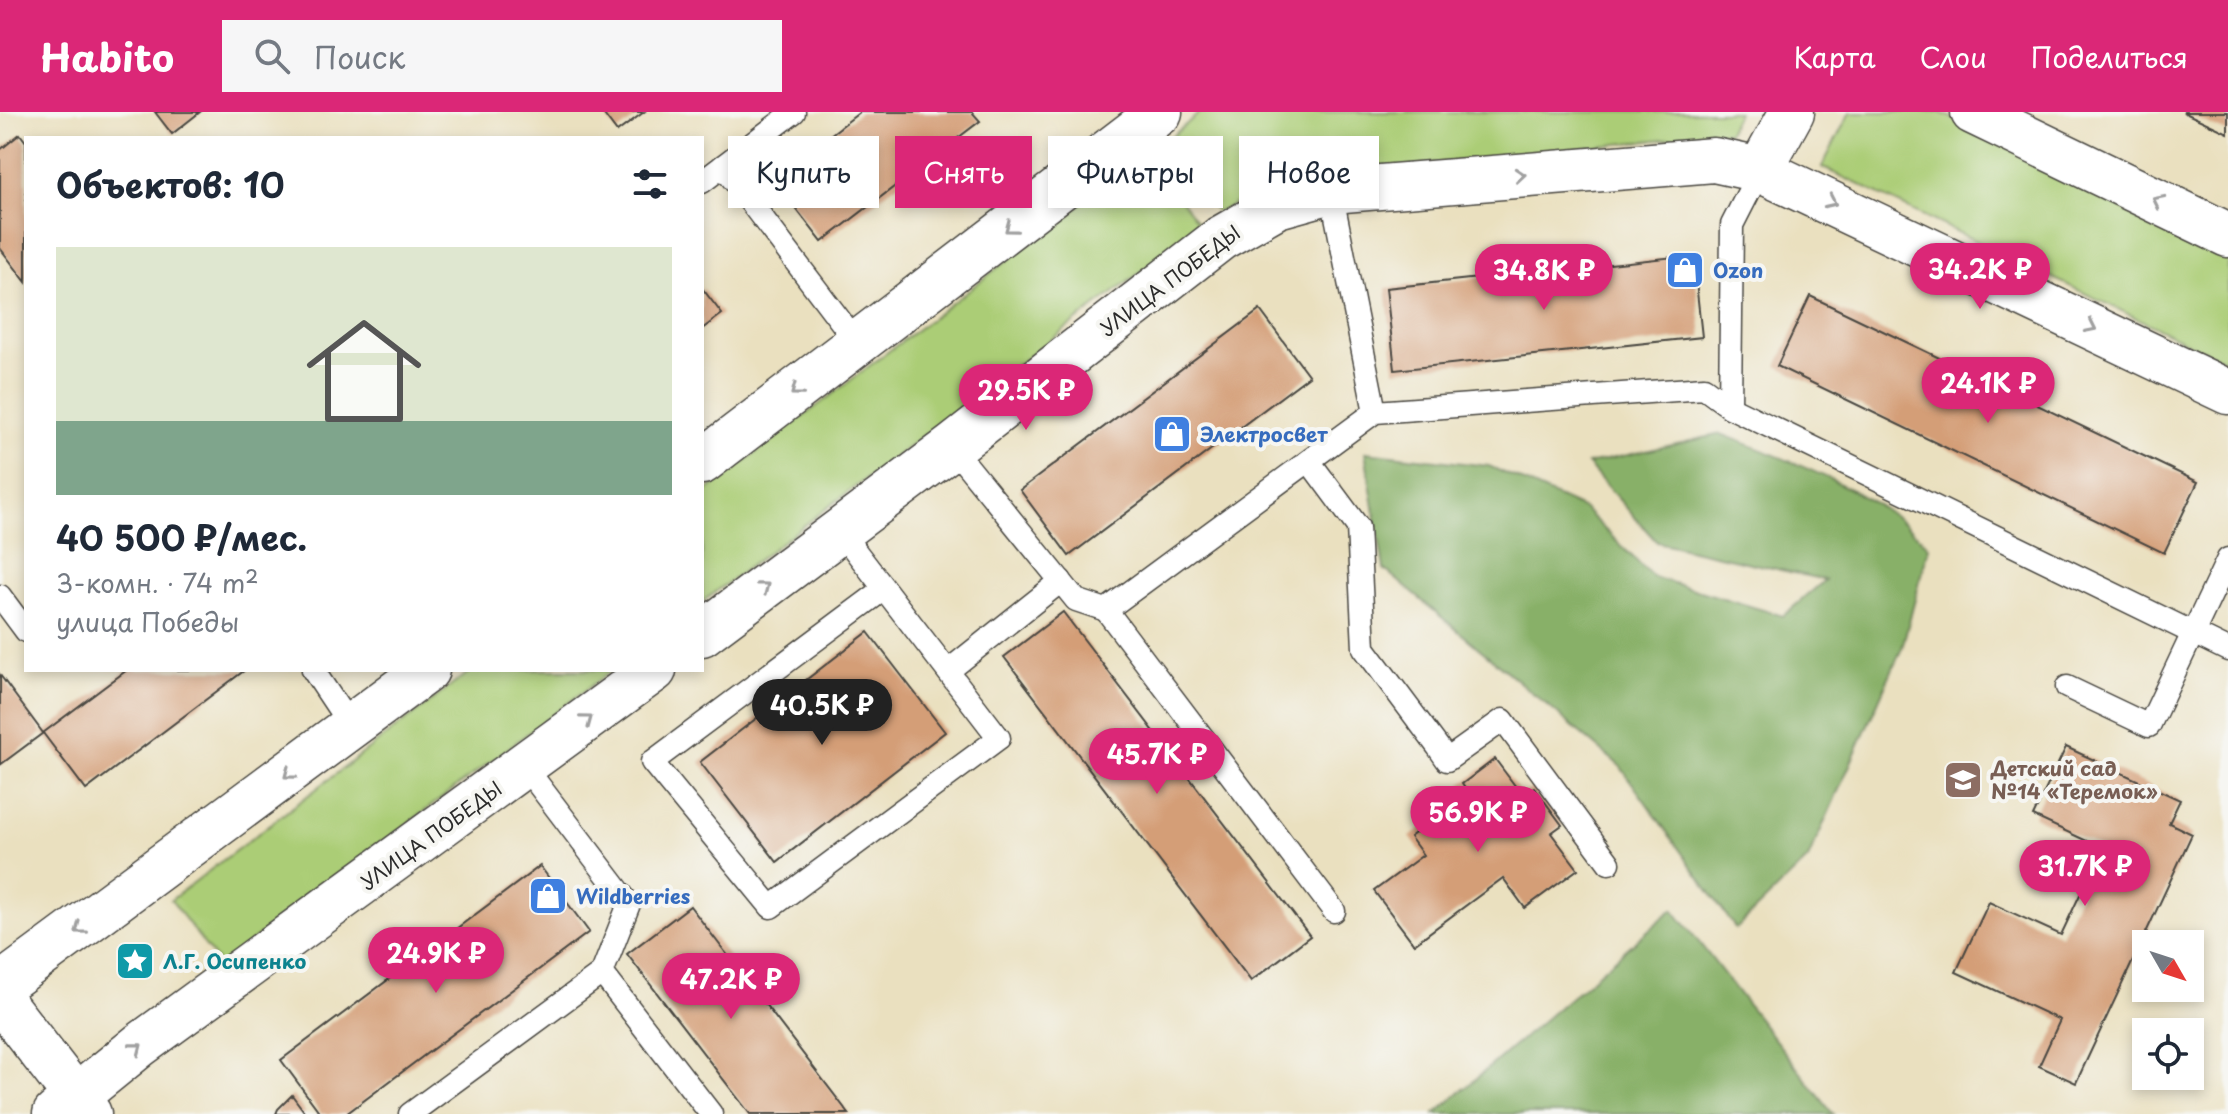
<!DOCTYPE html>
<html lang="ru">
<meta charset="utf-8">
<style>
body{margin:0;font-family:"Playpen Sans",sans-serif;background:#f6f6f7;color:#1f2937;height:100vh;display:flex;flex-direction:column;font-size:30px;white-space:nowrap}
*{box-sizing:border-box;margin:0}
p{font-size:26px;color:#747a83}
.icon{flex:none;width:44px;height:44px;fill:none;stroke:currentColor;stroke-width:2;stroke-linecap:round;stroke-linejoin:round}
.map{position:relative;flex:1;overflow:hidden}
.details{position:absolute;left:24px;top:24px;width:680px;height:536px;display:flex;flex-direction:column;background:#fff;border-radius:0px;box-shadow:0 4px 12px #0003}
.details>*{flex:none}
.guide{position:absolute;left:728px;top:24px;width:760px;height:72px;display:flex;gap:16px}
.needle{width:52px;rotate:129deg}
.buttons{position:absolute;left:2132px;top:818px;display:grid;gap:16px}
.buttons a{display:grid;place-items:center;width:72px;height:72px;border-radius:0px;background:#fff;box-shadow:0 4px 12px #0003;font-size:40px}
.price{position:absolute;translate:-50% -68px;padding:0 18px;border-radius:28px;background:#db2777;color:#fff;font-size:26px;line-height:52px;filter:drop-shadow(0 2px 4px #0008)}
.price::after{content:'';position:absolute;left:50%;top:48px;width:24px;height:18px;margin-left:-12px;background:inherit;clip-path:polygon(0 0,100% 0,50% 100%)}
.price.active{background:#222;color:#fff}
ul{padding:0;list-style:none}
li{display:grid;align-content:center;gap:16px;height:424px;padding:0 32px}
li span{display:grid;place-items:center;height:248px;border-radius:0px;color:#555}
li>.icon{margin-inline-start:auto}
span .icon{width:144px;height:144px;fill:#fffc;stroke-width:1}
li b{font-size:34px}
h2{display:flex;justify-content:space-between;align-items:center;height:96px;padding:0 32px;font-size:34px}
.chip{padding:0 28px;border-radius:0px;background:#fff;box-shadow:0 4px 12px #0003;font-size:28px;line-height:72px}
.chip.active{background:#db2777;color:#fff}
header{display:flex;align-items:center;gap:48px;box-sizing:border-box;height:112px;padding:0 40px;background:#db2777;color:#fff}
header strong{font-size:38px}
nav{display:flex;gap:44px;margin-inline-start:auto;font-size:28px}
.search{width:560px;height:72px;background:#f6f6f7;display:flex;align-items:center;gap:20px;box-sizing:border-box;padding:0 28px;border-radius:0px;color:#747a83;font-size:30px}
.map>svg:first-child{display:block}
</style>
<header>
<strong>Habito</strong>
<div class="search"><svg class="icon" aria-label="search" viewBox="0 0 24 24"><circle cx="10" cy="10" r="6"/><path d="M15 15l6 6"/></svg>Поиск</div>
<nav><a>Карта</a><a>Слои</a><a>Поделиться</a></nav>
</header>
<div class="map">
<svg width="2228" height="1002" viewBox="0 0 2228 1002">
<rect width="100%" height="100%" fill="#f6f6f2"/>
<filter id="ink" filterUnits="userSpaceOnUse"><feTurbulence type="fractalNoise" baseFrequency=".0125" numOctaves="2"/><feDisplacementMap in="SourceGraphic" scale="16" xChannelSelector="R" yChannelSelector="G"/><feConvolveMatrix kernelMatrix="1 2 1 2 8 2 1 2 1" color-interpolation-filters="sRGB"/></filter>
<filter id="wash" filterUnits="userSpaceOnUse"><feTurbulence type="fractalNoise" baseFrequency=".006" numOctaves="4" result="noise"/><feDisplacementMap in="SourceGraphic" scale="32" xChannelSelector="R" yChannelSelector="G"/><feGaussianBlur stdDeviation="1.8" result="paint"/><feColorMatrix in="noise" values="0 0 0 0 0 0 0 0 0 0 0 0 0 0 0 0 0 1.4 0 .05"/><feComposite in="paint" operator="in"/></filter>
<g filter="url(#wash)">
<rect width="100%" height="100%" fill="#eae0bf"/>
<g fill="#abcd76" stroke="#6b7c50" stroke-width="2">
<polygon points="1201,0 1738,0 1728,20 1278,69 1217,101 1165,30"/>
<polygon points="1850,0 1939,0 2228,138 2228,250 1822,55"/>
<polygon points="1146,42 1201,115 702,490 702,382"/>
<polygon points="472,558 612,558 220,853 171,788"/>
</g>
<g fill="#88b067" stroke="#5a6e49" stroke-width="2">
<path d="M1721,322C1789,348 1880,381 1929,435L1902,536L1808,747L1736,817L1620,654L1384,457L1365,340L1489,354L1584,397L1653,465L1783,504L1825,468L1657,430L1587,352Z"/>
<polygon points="1673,797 1833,1002 1435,1002"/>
</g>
<g id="blocks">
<g fill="#d49e77">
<polygon points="155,0 200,0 172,22"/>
<polygon points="602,0 644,0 617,20"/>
<polygon points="860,0 972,0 980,9 822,130 773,67"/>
<polygon points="2183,0 2228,0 2228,21"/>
<polygon points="20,22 26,30 26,170 0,136 0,38"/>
<polygon points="1693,143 1702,225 1395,258 1386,176"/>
<polygon points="702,176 722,202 702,217"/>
<polygon points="1810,184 2198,370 2164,441 1777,254"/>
<polygon points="1260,198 1309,264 1069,444 1020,378"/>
<polygon points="1063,500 1310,824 1251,869 1004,545"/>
<polygon points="868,520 945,620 777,750 700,650"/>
<polygon points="127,558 245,558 86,678 43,621"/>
<polygon points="0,563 43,621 0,653"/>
<polygon points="2066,635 2180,688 2169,711 2192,722 2076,971 2039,954 2060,908 1956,860 1989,790 2061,823 2102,736 2033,704"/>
<polygon points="1495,647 1522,683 1534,675 1562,713 1551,721 1578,757 1525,796 1503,766 1414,832 1374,779 1423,743 1410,725 1468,681 1462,672"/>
<polygon points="540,754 589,820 346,1002 321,1002 281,948"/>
<polygon points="690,794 849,1002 750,1002 627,842"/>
<polygon points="292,983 306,1002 276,1002 278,997"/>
</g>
</g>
</g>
<g filter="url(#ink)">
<use href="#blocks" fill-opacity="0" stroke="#484641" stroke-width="2"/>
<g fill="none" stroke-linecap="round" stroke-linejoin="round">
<defs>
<g id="service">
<polyline points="723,54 858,232"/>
<polyline points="702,70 794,0"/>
<polyline points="1331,79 1375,300"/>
<polyline points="1730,295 2228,538"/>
<polyline points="952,335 1076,488 1106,498"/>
<polyline points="1309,349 1358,415 1364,536 1438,635 1447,648 1503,608 1609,751"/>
<polyline points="840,419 999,626 771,795 652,650 884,477"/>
<polyline points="0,484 26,519"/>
<polyline points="313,558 351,615"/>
<polyline points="948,559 1061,469"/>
<polyline points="2067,575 2149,614 2228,447"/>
<polyline points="1334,799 1106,498 1375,300 1704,276 1730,295 1732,113 1760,58"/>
<polyline points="602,861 711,1002"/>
<polyline points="410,1002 602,861 629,792 525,655"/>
</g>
<g id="tertiary">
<polyline points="1973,0 2228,123"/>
<polyline points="1760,58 1792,0"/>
<polyline points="702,350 1160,0"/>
<polyline points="702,522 952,335 1221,126 1277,94 1331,79 1714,48 1760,58 2228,280"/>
<polyline points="0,874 427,558"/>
<polyline points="55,1002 140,933 654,558"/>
</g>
<polyline id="primary" points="0,887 89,1002"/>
</defs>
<use href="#service" stroke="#484641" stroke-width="25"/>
<use href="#tertiary" stroke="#484641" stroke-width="47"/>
<use href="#primary" stroke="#484641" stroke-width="47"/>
<use href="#service" stroke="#fff" stroke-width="22"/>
<use href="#tertiary" stroke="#fff" stroke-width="44"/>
<use href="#primary" stroke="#fff" stroke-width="44"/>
</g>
<defs><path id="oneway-chevron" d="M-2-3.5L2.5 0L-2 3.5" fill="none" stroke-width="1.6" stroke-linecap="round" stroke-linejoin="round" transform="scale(2)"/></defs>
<g stroke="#a0a0a0">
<use href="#oneway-chevron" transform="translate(1520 63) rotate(-5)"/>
<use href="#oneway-chevron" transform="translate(2158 89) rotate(-154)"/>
<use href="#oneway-chevron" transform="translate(1831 90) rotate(25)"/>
<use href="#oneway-chevron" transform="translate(1010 116) rotate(143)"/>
<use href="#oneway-chevron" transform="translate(2091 215) rotate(26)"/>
<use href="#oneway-chevron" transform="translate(796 279) rotate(143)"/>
<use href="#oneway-chevron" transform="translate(764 475) rotate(-37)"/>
<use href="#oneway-chevron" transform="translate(587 608) rotate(-37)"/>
<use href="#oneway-chevron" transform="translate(289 662) rotate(143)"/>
<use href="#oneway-chevron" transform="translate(80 817) rotate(143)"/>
<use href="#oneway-chevron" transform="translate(137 936) rotate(-38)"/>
</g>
</g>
<defs>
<symbol id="shop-square" viewBox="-11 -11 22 22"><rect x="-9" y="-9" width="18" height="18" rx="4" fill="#3f7fe0" stroke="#f6f6f2"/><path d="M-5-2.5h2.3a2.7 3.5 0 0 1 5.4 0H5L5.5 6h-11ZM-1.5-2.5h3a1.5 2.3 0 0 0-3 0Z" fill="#fff"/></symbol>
<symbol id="school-square" viewBox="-11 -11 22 22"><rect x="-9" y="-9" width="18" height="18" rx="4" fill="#8d6e63" stroke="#f6f6f2"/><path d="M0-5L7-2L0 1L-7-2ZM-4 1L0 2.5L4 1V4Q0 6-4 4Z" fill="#fff"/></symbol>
<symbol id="sight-square" viewBox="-11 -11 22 22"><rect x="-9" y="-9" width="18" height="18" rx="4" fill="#0f9aa8" stroke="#f6f6f2"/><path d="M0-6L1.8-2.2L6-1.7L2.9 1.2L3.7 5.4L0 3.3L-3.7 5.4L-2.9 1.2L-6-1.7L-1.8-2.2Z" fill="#fff"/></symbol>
</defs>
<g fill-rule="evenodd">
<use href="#shop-square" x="1663" y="136" width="44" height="44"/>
<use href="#shop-square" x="1150" y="300" width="44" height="44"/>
<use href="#school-square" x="1941" y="646" width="44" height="44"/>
<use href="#shop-square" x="526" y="762" width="44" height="44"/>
<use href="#sight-square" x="113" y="827" width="44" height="44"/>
</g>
<g text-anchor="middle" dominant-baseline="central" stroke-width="8" stroke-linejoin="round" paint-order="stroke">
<g font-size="20" font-weight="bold" fill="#366cbe" stroke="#f6f6f2" text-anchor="start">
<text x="1713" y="158">Ozon</text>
<text x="1200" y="322">Электросвет</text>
<text x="576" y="784">Wildberries</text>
</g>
<g font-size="20" fill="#2b2b2b" stroke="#f6f6f2">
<text transform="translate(1170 168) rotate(-37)">УЛИЦА ПОБЕДЫ</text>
<text transform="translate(431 723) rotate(-36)">УЛИЦА ПОБЕДЫ</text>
</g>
<g font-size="20" font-weight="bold" fill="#785e54" stroke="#f6f6f2" text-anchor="start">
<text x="1991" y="656">Детский сад<tspan x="1991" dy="23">№14 «Теремок»</tspan></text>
</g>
<g font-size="20" font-weight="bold" fill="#0d838f" stroke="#f6f6f2" text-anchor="start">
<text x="163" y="849">Л.Г. Осипенко</text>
</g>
</g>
</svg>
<div class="buttons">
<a><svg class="needle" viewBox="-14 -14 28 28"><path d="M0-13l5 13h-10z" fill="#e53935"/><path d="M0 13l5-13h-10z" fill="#747a83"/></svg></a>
<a><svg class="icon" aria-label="locate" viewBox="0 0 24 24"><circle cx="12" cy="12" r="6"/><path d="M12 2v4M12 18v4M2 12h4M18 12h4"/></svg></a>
</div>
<b class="price" style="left:1980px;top:199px">34.2K ₽</b>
<b class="price" style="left:1544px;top:200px">34.8K ₽</b>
<b class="price" style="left:1988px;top:313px">24.1K ₽</b>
<b class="price" style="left:1026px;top:320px">29.5K ₽</b>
<b class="price active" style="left:822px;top:635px">40.5K ₽</b>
<b class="price" style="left:1157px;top:684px">45.7K ₽</b>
<b class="price" style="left:1478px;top:742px">56.9K ₽</b>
<b class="price" style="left:2085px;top:796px">31.7K ₽</b>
<b class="price" style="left:436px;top:883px">24.9K ₽</b>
<b class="price" style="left:731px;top:909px">47.2K ₽</b>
<div class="guide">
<a class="chip">Купить</a>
<a class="chip active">Снять</a>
<a class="chip">Фильтры</a>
<a class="chip">Новое</a>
</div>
<section class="details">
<h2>Объектов: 10<svg class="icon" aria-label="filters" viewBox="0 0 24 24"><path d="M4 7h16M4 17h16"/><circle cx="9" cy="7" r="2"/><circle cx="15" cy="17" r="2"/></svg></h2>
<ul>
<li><span style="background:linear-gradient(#dfe7d0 70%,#7fa58c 0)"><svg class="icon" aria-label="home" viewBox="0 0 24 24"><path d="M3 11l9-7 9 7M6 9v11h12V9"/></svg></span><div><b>40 500 ₽/мес.</b><p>3-комн. · 74 m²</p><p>улица Победы</p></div></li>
</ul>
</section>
</div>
